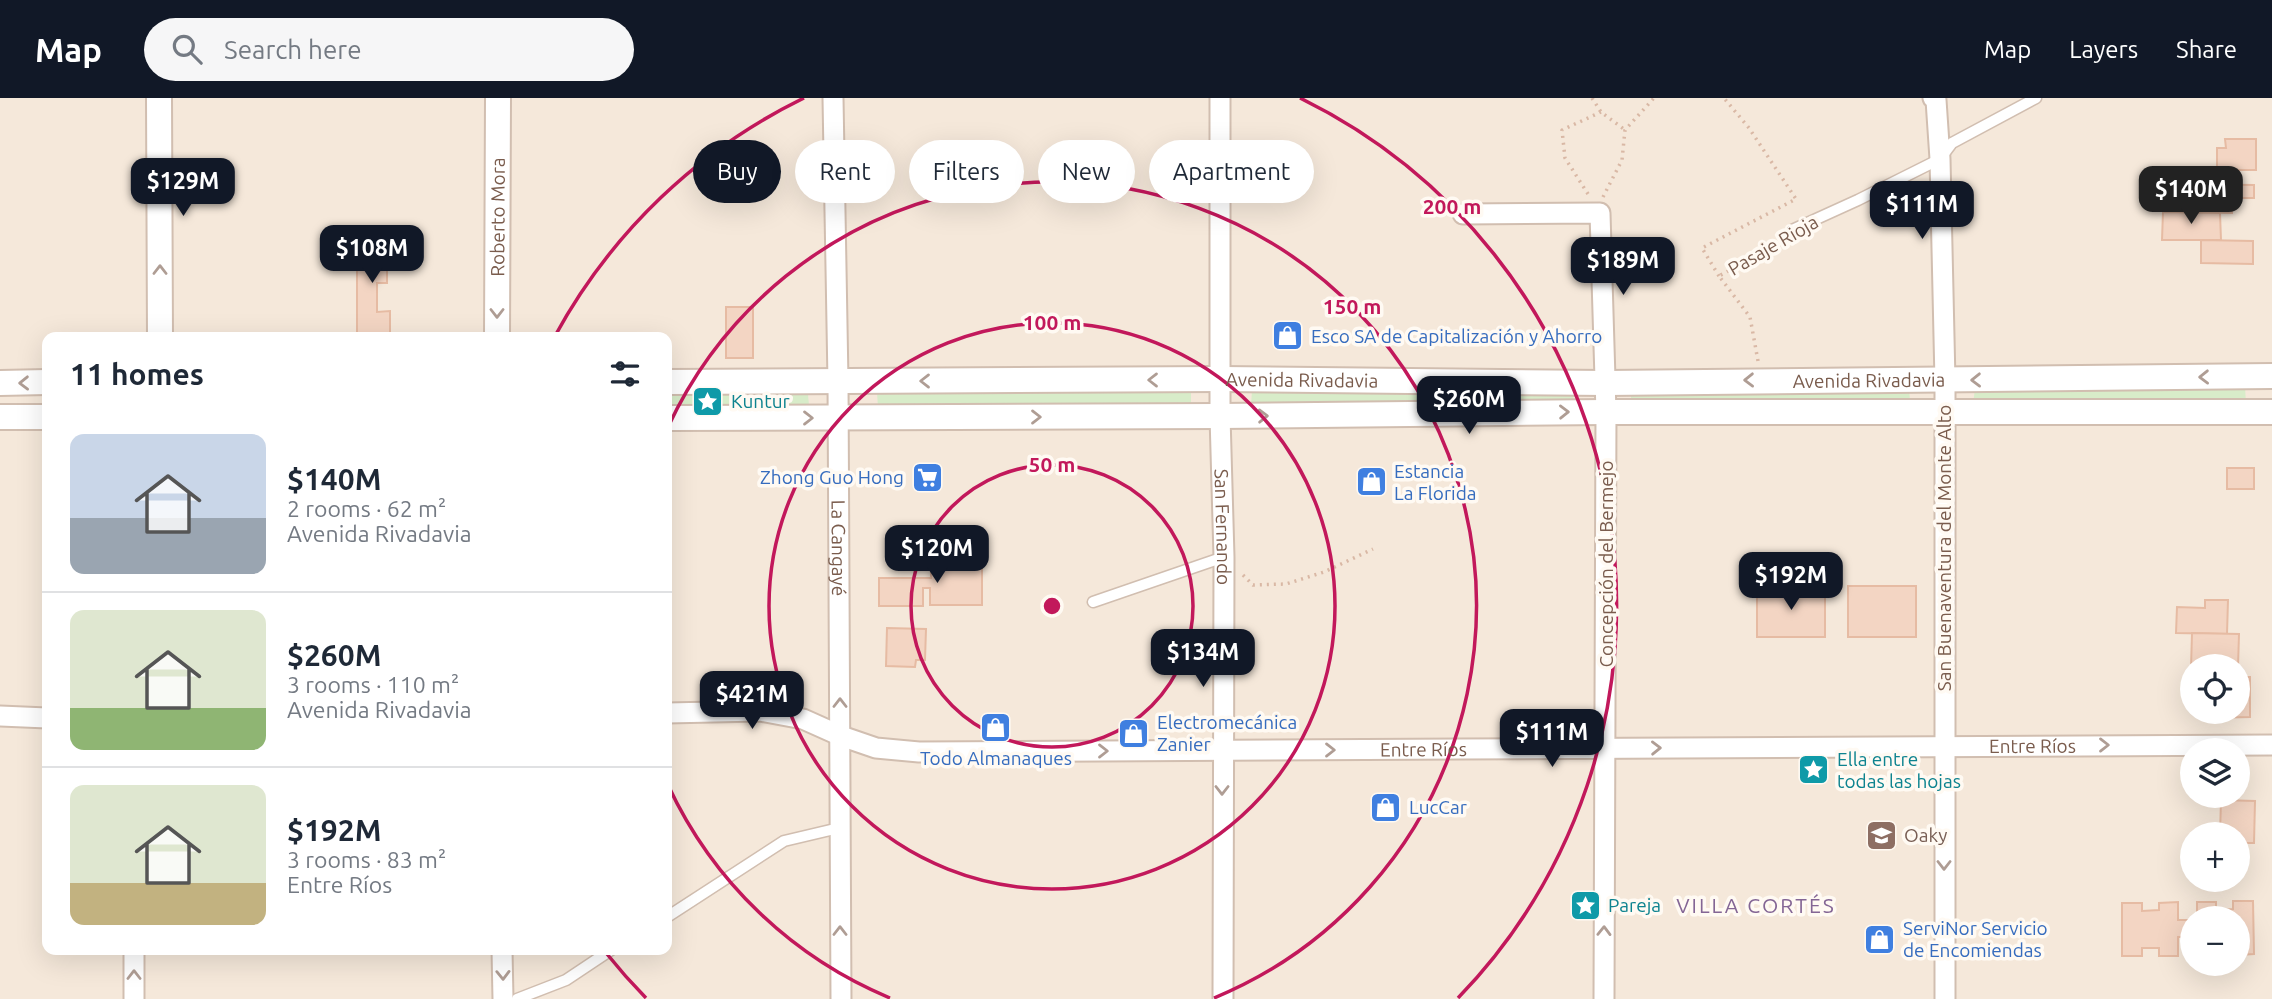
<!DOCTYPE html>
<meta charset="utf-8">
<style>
body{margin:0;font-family:Ubuntu,sans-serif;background:#f6f6f7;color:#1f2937;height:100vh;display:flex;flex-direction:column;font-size:26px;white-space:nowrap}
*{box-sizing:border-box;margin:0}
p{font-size:23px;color:#747a83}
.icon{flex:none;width:38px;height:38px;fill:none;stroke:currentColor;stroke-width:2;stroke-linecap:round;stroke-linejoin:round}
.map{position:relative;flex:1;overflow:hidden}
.side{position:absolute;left:42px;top:234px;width:630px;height:623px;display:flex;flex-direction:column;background:#fff;border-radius:14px;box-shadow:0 7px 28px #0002}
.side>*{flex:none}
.top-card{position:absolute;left:693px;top:42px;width:665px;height:63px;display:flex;gap:14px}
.fabs{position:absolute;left:2180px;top:556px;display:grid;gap:14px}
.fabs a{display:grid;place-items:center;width:70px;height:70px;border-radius:50%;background:#fff;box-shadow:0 7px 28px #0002;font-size:35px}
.price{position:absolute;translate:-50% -60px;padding:0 16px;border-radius:14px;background:#111827;color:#fff;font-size:23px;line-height:46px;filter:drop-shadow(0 2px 4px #0008)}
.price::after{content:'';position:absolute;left:50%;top:42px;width:21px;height:16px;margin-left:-10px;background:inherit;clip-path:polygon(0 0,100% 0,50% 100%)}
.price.active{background:#222;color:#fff}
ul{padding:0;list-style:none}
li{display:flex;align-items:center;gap:21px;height:175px;padding:0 28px}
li+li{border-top:2px solid #e0e1e3}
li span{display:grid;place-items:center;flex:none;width:196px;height:140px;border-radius:14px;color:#555}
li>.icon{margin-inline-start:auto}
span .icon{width:84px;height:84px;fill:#fffc;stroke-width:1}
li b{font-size:30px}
h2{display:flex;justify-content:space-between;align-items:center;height:84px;padding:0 28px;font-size:30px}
.tag{padding:0 24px;border-radius:32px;background:#fff;box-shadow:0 7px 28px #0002;font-size:24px;line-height:63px}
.tag.active{background:#111827;color:#fff}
header{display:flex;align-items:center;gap:42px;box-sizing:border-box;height:98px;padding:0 35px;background:#111827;color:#fff}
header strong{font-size:33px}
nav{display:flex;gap:38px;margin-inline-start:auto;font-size:24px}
.search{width:490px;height:63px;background:#f6f6f7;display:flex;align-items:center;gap:18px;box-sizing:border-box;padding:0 24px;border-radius:38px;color:#747a83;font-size:26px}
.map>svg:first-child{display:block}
</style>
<header>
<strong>Map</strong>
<div class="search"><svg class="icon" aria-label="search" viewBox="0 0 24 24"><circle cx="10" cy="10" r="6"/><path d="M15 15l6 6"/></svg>Search here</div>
<nav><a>Map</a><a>Layers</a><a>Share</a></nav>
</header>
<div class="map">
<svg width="2272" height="901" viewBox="0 0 2272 901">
<rect width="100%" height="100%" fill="#fdf6ec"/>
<path fill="#f5e8da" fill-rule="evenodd" d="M0,0H2272V901H0ZM47,240H667V852H47ZM2193,569H2238V614H2193ZM2193,653H2238V698H2193ZM2193,737H2238V782H2193ZM2193,821H2238V866H2193Z"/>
<g fill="#d8ecc9">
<polygon points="2245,287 2246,307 1973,306 1975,291"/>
<polygon points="1909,289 1910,304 1631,304 1631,296"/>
<polygon points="1252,293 1574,296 1573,303 1251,307"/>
<polygon points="877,294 1191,295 1191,309 878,310"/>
<polygon points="667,296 808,297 809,307 667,308"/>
</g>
<g fill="#f3d5c3" stroke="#e6bba3" stroke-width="2">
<polygon points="2225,41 2256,41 2256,72 2217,72 2217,50 2226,50"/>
<polygon points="2176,86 2254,87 2254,100 2232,100 2232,115 2175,114"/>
<polygon points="2163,114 2220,115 2221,142 2162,142"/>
<polygon points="387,134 387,185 377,185 377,214 390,213 390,240 357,240 357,135"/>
<polygon points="2201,142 2253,143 2253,166 2201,165"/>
<rect x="726" y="209" width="27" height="51"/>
<rect x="2227" y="370" width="27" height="21"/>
<polygon points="982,460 982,507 930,507 930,490 923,490 923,508 879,508 879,480 931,480 931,461"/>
<rect x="1757" y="488" width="68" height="51"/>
<rect x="1848" y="488" width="68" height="51"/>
<polygon points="2205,502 2228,502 2227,536 2176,535 2177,509 2205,510"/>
<polygon points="887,530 926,531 925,562 916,562 915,569 886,568"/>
<polygon points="2192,535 2239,536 2238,569 2191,570"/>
<polygon points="2238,579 2250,579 2250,619 2208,620 2208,614 2238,614"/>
<polygon points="2221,702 2255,703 2254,745 2238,745 2238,737 2220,737"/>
<polygon points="2233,803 2253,803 2254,856 2238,857 2238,821 2197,821 2197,804 2216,804 2216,812 2233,811"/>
<polygon points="2178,804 2178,822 2193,822 2193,839 2178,839 2178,858 2159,858 2159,850 2142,850 2142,858 2122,858 2122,805 2142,805 2142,813 2159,812 2159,805"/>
</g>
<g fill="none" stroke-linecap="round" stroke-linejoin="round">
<defs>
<g id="service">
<polyline points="1792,132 1858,102 1940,61 1952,45 2036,0"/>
<polyline points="1093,504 1224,459"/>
<polyline points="667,819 784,743 839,730"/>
<polyline points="517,901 566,882 611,852"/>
</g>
<g id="minor">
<path id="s1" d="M833,0L838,283L841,901"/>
<path id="s2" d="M1220,0V318L1224,459L1223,901"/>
<polyline points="1933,0 1936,2 1940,61 1945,283 1945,901"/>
<polyline points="1463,116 1600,115 1606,314 1604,901"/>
<path id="s3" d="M667,615L760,613L803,621L841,638L876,650L919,654C1370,652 1821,648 2272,647"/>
<polyline points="0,618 47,620"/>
<polyline points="134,852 134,901"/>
<polyline points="502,852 503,901"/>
</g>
<g id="tertiary">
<polyline points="159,0 160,240"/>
<path id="s4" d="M497,240L498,0"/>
<path id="s5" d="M667,284L1221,281L1606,285L2272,278"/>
<polyline points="0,285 47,284"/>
<polyline points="0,319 47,319"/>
<polyline points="667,320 1220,318 1606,314 2272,314"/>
</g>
</defs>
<use href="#service" stroke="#d1beb0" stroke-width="13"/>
<use href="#minor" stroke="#d1beb0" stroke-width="23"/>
<use href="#tertiary" stroke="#d1beb0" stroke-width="28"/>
<g stroke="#d9b8a5" stroke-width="3.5" stroke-dasharray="2 5" stroke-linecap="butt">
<polyline points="1592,0 1601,14 1625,32"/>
<polyline points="1588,96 1565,60 1562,32 1601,14"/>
<polyline points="1603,99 1622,62 1625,32 1654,0"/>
<polyline points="1719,178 1702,150 1796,101 1749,30 1724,0"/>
<polyline points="1758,263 1750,219 1719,178 1761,155 1782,140"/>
<polyline points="1243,477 1253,487 1286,486 1324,474 1373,451"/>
</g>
<use href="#service" stroke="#fff" stroke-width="10"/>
<use href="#minor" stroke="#fff" stroke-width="19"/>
<use href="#tertiary" stroke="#fff" stroke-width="24"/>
</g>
<defs><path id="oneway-chevron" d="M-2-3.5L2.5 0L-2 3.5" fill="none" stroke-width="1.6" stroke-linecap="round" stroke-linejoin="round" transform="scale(1.75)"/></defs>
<g stroke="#af9d94">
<use href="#oneway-chevron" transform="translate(160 172) rotate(-90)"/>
<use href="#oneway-chevron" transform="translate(497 215) rotate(90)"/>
<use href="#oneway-chevron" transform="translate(2204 279) rotate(179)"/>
<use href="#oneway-chevron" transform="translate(1153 282) rotate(180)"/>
<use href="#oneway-chevron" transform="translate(1749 282) rotate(179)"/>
<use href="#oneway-chevron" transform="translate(1976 282) rotate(179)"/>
<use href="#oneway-chevron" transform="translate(925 283) rotate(180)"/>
<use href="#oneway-chevron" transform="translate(24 285) rotate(179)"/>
<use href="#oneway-chevron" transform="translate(1564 314) rotate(-1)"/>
<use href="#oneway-chevron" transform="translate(1263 318) rotate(-1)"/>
<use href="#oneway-chevron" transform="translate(1036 319)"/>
<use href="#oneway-chevron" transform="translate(808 320)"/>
<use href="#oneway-chevron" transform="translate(840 605) rotate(-90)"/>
<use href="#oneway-chevron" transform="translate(2104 647)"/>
<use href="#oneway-chevron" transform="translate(1656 650) rotate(-1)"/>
<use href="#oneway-chevron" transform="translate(1330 652)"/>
<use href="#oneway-chevron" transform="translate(1103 653)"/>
<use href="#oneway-chevron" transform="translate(1222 692) rotate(90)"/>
<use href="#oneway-chevron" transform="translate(1944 767) rotate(90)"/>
<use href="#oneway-chevron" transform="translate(840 833) rotate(-90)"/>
<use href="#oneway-chevron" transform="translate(1604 833) rotate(-89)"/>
<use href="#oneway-chevron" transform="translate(134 877) rotate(-90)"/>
<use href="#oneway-chevron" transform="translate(503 877) rotate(89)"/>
</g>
<g fill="none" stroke="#c2185b" stroke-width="3.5">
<circle cx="1052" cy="508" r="141"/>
<circle cx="1052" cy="508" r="283"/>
<path d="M890 900A424 424 0 0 1 668 687M668 329A424 424 0 1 1 1214 900"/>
<path d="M646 900A565 565 0 0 1 607 856M555 238A565 565 0 0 1 804 0M1300 0A565 565 0 0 1 1458 900"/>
</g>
<defs>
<symbol id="shop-square" viewBox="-11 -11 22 22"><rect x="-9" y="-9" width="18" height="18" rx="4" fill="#3f7fe0" stroke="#fffaf3"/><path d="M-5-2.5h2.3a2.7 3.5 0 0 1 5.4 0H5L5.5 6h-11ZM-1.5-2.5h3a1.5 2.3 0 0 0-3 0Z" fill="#fff"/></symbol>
<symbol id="sight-square" viewBox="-11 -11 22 22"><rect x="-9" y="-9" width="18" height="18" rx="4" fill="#0f9aa8" stroke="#fffaf3"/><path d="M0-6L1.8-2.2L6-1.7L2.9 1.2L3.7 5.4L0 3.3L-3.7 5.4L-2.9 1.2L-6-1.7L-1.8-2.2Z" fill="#fff"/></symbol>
<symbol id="supermarket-square" viewBox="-11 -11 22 22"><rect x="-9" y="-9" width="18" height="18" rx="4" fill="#3f7fe0" stroke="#fffaf3"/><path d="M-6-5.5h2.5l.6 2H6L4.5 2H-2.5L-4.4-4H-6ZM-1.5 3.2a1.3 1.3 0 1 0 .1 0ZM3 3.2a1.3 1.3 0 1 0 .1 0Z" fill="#fff"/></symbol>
<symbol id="school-square" viewBox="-11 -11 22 22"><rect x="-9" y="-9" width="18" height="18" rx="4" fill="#8d6e63" stroke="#fffaf3"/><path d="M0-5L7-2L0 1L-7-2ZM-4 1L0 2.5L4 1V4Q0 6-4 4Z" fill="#fff"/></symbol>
</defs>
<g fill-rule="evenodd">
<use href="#shop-square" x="1270" y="220" width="35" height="35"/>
<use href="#sight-square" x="690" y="286" width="35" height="35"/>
<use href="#supermarket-square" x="910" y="362" width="35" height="35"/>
<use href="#shop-square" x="1354" y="366" width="35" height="35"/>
<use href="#shop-square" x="978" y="612" width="35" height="35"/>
<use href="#shop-square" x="1116" y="618" width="35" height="35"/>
<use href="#sight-square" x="1796" y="654" width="35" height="35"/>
<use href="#shop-square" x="1368" y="692" width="35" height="35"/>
<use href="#school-square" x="1864" y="720" width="35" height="35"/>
<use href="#sight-square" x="1568" y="790" width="35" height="35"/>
<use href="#shop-square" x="1862" y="824" width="35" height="35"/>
</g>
<g text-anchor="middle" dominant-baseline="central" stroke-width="7" stroke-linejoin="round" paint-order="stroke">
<g font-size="19" fill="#7a5c4d" stroke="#fffaf3">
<text stroke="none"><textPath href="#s4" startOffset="121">Roberto Mora</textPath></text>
<text transform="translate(1773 147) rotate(-30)">Pasaje Rioja</text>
<text stroke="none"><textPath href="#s5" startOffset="635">Avenida Rivadavia</textPath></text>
<text stroke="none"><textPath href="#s5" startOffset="1202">Avenida Rivadavia</textPath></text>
<text stroke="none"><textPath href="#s2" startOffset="429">San Fernando</textPath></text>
<text stroke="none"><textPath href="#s1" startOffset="450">La Cangayé</textPath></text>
<text transform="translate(1944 450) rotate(-90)">San Buenaventura del Monte Alto</text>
<text transform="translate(1606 466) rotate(-90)">Concepción del Bermejo</text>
<text stroke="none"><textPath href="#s3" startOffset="1372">Entre Ríos</textPath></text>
<text stroke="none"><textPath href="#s3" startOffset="763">Entre Ríos</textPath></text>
</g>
<g font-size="19" fill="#366cbe" stroke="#fffaf3" text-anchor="start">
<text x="1311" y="238">Esco SA de Capitalización y Ahorro</text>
<text x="1394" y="373">Estancia<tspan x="1394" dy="22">La Florida</tspan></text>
<text x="904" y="379" text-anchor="end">Zhong Guo Hong</text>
<text x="1157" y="624">Electromecánica<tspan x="1157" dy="22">Zanier</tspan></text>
<text x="996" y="660" text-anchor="middle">Todo Almanaques</text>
<text x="1409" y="709">LucCar</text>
<text x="1903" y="830">ServiNor Servicio<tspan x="1903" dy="22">de Encomiendas</tspan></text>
</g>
<g font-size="19" fill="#0d838f" stroke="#fffaf3" text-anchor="start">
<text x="731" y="303">Kuntur</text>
<text x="1837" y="661">Ella entre<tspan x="1837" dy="22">todas las hojas</tspan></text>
<text x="1608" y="807">Pareja</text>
</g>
<g font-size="19" fill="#785e54" stroke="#fffaf3" text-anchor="start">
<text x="1904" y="737">Oaky</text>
</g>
<g font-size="21" letter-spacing="2" fill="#846695" stroke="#fffaf3">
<text x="1756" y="807">VILLA CORTÉS</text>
</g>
</g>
<circle cx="1052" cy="508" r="10" fill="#c2185b" stroke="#fffaf3" stroke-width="3.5"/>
<g font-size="21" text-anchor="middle" font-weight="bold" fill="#c2185b" stroke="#fffaf3" stroke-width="7" stroke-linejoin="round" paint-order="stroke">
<text x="1452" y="116">200 m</text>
<text x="1352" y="216">150 m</text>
<text x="1052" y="232">100 m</text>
<text x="1052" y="374">50 m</text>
</g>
</svg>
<div class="fabs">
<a><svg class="icon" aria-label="locate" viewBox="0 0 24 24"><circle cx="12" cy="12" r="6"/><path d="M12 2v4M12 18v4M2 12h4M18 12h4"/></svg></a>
<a><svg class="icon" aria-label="layers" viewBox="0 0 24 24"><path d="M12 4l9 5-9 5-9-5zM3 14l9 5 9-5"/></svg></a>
<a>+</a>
<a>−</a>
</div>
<b class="price" style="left:183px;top:120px">$129M</b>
<b class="price active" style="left:2191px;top:128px">$140M</b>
<b class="price" style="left:1922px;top:143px">$111M</b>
<b class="price" style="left:372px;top:187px">$108M</b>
<b class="price" style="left:1623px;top:199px">$189M</b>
<b class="price" style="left:1469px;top:338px">$260M</b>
<b class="price" style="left:937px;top:487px">$120M</b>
<b class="price" style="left:1791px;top:514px">$192M</b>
<b class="price" style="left:1203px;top:591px">$134M</b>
<b class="price" style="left:752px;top:633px">$421M</b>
<b class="price" style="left:1552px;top:671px">$111M</b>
<div class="top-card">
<a class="tag active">Buy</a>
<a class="tag">Rent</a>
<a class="tag">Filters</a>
<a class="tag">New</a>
<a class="tag">Apartment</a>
</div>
<section class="side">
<h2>11 homes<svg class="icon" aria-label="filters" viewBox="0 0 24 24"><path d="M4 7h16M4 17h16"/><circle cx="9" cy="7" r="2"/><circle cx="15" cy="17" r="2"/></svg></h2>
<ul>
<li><span style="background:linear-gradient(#c9d6e8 60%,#9aa5b1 0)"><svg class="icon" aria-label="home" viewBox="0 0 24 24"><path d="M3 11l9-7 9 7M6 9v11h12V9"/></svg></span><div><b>$140M</b><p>2 rooms · 62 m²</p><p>Avenida Rivadavia</p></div></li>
<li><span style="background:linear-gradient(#dfe7d0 70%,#8fb573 0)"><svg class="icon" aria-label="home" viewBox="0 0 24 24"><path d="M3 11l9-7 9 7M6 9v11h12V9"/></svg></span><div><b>$260M</b><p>3 rooms · 110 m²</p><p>Avenida Rivadavia</p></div></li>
<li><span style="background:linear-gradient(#dfe7d0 70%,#c2b280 0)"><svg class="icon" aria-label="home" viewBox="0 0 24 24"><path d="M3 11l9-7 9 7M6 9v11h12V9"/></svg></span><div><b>$192M</b><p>3 rooms · 83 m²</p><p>Entre Ríos</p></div></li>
</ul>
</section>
</div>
